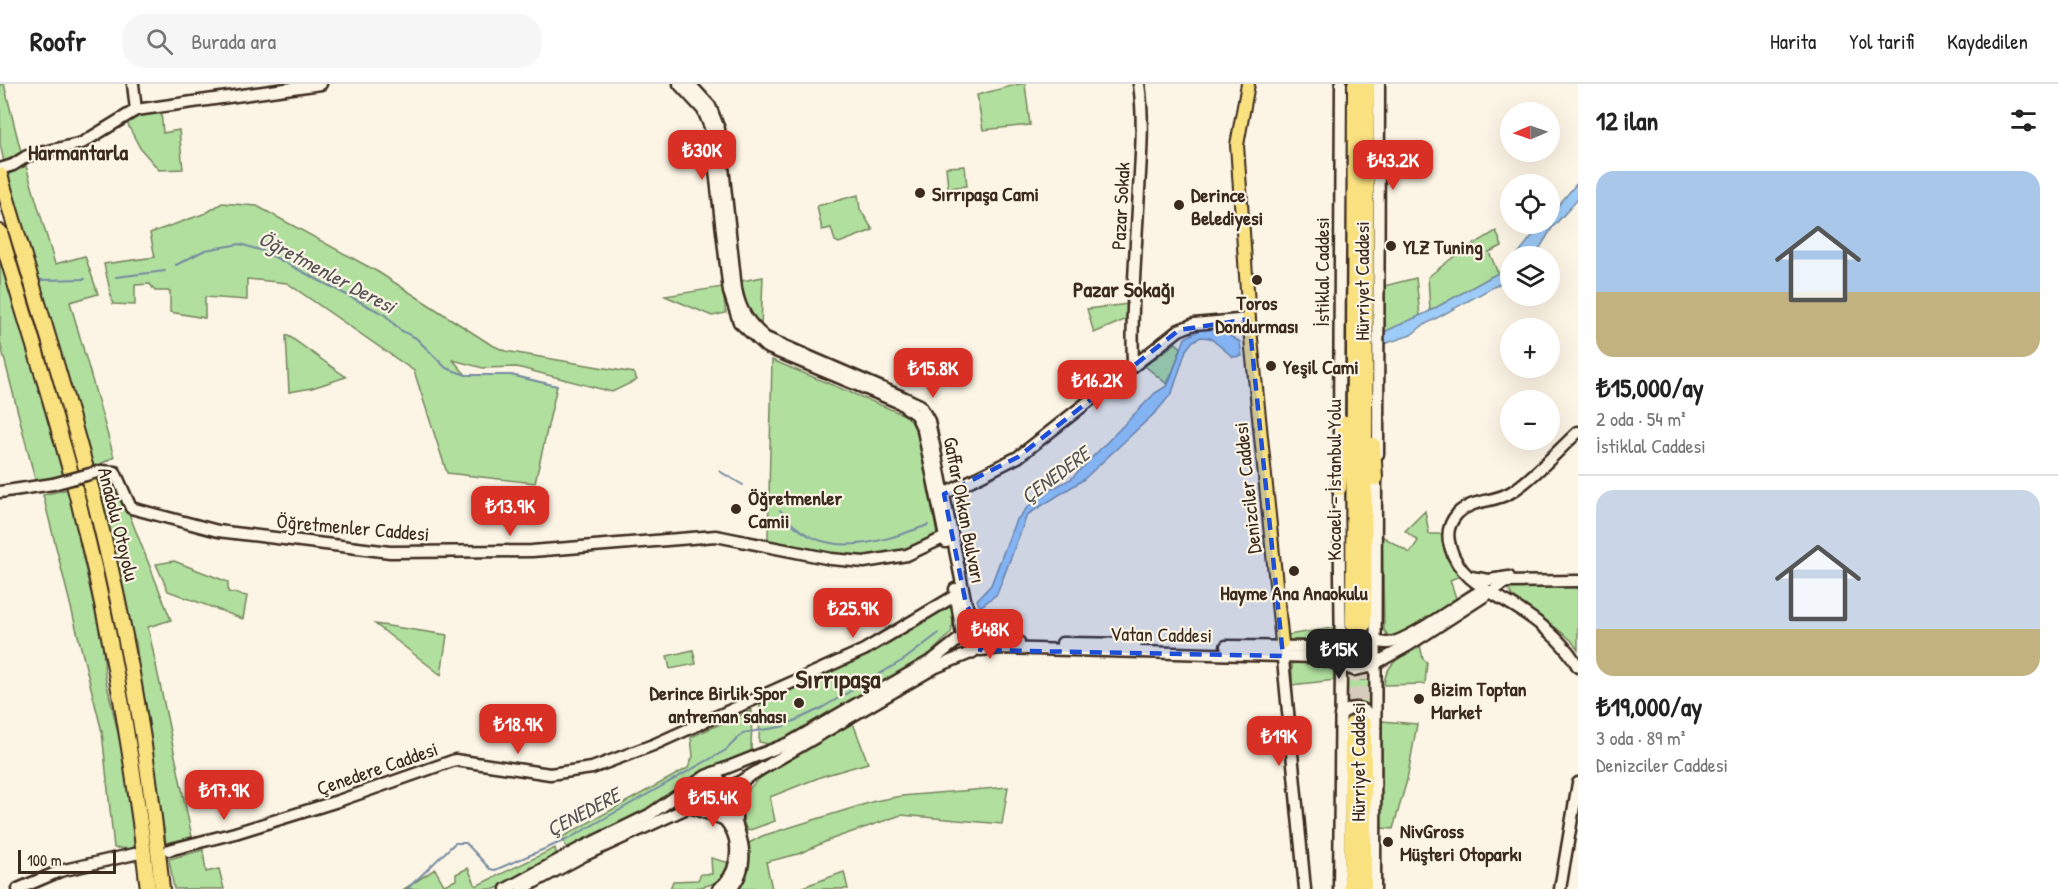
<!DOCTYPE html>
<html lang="tr">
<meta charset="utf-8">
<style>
body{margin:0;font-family:"Patrick Hand",sans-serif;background:#f6f6f6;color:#222;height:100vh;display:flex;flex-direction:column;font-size:22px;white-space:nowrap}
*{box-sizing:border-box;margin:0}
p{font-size:20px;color:#767676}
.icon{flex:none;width:33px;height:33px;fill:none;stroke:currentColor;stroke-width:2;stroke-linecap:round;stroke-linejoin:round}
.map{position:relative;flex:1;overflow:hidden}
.sheet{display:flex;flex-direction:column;background:#fff;width:480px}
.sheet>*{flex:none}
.needle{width:39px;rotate:268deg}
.tools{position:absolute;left:1500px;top:18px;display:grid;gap:12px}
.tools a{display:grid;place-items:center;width:60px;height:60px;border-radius:50%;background:#fff;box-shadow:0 6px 24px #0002;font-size:30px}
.scale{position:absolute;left:18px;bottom:15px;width:98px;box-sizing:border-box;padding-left:6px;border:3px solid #3b2a1e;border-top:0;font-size:16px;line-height:21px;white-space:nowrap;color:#3b2a1e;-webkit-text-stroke:4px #fcf5e5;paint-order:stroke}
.price{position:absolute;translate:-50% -51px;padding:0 14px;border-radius:12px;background:#d93025;color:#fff;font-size:20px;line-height:39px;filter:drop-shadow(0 2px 3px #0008)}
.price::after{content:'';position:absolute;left:50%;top:36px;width:18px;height:14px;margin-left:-9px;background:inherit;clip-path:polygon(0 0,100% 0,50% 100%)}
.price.selected{background:#222;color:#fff}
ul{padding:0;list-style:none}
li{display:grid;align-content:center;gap:12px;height:318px;padding:0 18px}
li+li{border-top:2px solid #e0e0e0}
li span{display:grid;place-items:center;height:186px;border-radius:18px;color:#555}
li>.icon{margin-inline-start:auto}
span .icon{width:108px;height:108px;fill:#fffc;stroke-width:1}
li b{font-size:26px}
h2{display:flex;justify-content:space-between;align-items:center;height:72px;padding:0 18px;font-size:26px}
header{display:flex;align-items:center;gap:36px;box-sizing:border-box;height:84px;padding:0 30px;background:#fff;border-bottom:2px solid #e0e0e0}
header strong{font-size:28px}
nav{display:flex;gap:33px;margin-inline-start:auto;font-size:21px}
.search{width:420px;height:54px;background:#f6f6f6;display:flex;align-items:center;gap:15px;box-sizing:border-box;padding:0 21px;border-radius:24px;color:#767676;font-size:22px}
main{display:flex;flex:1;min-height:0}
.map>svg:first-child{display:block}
</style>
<header>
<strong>Roofr</strong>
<div class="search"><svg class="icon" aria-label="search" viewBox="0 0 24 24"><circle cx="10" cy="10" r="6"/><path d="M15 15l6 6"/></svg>Burada ara</div>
<nav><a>Harita</a><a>Yol tarifi</a><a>Kaydedilen</a></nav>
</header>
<main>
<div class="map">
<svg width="1578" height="805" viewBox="0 0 1578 805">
<rect width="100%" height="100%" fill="#fcf5e5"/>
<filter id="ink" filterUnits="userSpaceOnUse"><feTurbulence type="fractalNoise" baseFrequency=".0167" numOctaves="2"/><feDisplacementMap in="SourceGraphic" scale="12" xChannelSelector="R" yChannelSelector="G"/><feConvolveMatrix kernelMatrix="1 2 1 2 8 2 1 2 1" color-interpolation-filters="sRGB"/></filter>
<g filter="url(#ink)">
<g fill="#b0df9e" stroke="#76845e" stroke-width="1.5">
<polygon points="0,0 4,0 21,68 4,78 0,60"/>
<polygon points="1019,0 1025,0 1030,41 983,46 977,11"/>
<polygon points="161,27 163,49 179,46 183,85 159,86 140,64 126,37 138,31"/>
<polygon points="26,82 55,180 85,172 98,210 70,218 114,373 93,384 8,90"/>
<polygon points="965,82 967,102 948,104 946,83"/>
<polygon points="858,111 860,125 873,146 839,159 835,157 831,144 822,146 817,122"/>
<polygon points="222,119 257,122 378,188 490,260 505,267 634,289 637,296 612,308 517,283 483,284 453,276 466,291 511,291 557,302 535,399 447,389 414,287 287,199 247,195 247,216 205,213 205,234 170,228 170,207 155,207 150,200 135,201 135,221 113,220 104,180 155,173 150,149 206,129"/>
<polygon points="1496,147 1502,162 1489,168 1498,189 1430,227 1428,193 1456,171"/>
<polygon points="0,172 64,393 36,399 0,258"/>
<polygon points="763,193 761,243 747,224 741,197"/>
<polygon points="1416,194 1420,232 1384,248 1384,202"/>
<polygon points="722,203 726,229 712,232 665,212"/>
<polygon points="1128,220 1127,235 1094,249 1087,225"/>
<polygon points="286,251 290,253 346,293 312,304 289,308"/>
<polygon points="1176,259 1181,264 1168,301 1145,282"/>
<path d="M772,276L912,334L918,347L937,450C870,487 839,474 768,456Z"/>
<polygon points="100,396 115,400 122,412 171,536 148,543 192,753 166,759 141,604 136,558 125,532 96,397"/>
<polygon points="68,405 103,563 105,592 128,693 137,765 114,764 102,648 43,411"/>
<polygon points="1425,427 1429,450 1442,450 1452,483 1460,492 1450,496 1456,514 1454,519 1407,548 1390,554 1384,546 1384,540 1382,452 1410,469 1418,457 1405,447"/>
<polygon points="174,477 228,498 228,508 247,512 243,535 168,507 156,480"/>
<polygon points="1578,497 1578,566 1571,556 1550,539 1512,512 1509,506 1511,501"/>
<polygon points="945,520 955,528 951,549 924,576 783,658 773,661 759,658 760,620"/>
<polygon points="375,540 447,551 441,591"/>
<polygon points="1333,544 1330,555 1323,558 1289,559 1287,551"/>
<circle cx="1359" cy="568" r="13"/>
<path d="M1420,561L1423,575L1427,578L1425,600L1384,601C1385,579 1402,572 1420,561Z"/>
<polygon points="693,566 696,580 670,585 667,572"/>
<polygon points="1296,576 1306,576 1333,583 1335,596 1292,601 1292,581"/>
<polygon points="1347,596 1371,596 1372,624 1359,619 1346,625"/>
<polygon points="752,626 751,670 639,732 573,764 566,763 562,753 688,684 693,672 691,653"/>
<polygon points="1382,637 1417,640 1407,696 1393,745 1381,744"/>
<path d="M853,639L868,679L823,692L770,713L775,737L747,747C743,737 739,726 743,715C752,689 827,654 853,639Z"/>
<polygon points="1008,703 1002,740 901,731 832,755 798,770 766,778 772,805 736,805 746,788 749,759 762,752 875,717 901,712"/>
<polygon points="555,764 557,773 495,805 404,805 435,785 444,801 456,796 456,790 468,784 476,802"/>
<polygon points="203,766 206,788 219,785 224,805 174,805 169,775"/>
<path d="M711,774L730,779C724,805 693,805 670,805L673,797L698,796L701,790H712Z"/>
<polygon points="844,788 848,805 799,805 800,804"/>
</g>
<g fill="#9dccf9" stroke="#768ba1" stroke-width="1.5">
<polygon points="1578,98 1578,115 1552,144 1535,172 1516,172 1542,140 1550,140 1550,131"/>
<polygon points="1510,180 1510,194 1422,242 1411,251 1384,260 1384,248 1430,227 1507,184"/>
<polygon points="1219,245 1240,258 1242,272 1233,273 1210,254 1201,253 1193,257 1186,266 1172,309 1157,327 1083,396 1027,431 997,510 980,523 977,516 991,501 1015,438 1027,424 1042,410 1071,395 1155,309 1168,301 1185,254 1200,246"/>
</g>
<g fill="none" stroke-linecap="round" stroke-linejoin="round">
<g stroke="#768ba1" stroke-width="2">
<polyline points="176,181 205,166 240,160 263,167 385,231 400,246 416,254 446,284 466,291 511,291 557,302"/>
<polyline points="116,193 165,187"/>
<polyline points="39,196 85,195"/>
<polyline points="1166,303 1172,289"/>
<polyline points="719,387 743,401"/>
<path d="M780,426C819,479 876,460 928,441"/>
<polyline points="407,805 455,759 466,759 490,785 495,786 568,755 726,666 743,649 781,643 820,625 905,575 939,549"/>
</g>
<g stroke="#d5ccbd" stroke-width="14" stroke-dasharray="14 7" stroke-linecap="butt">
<polyline points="1364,540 1364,638"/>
<polyline points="1352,640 1353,540"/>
</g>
<defs>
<g id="secondary">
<polyline points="133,0 136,26"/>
<polyline points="679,0 703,26 710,43 729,208 739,238 766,263 900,319 916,331 923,346 946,458"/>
<path d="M690,0L710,22L719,45L736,205C740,227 749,240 766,254L905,314L920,321L929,337L966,520L980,549"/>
<polyline points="0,85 13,81 27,72 82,59 136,26 321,0"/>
<path d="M1133,281C1131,222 1136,164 1139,106C1141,71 1144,35 1139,0"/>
<path d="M1578,348C1557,367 1536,392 1513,407C1496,419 1474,414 1458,429C1449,439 1446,449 1450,462C1459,498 1496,509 1523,528C1544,542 1566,560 1578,583"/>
<polyline points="1339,349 1341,0"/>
<polyline points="1378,370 1379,0"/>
<polyline points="101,387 115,388 131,424 218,447 390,468 532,467 716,452 831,475 864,478 907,471 952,450"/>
<polyline points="1339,398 1341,581 1354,586 1369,583 1409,561 1506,498 1578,497"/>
<polyline points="0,408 53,400"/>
<polyline points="938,413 1018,373 1179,246 1194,240 1249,235"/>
<polyline points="1471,493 1489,496 1509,493"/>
<polyline points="955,505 962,552"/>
<polyline points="981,550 1019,558"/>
<polyline points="1062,559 1136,560"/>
<path d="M1226,562L1317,563L1358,550C1369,551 1376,560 1388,559C1407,558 1458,520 1477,509"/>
<polyline points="1282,565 1305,805"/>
<polyline points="980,566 1003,564 1314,573 1341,581 1339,805"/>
<path d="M1340,631C1355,619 1366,623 1375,638"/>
<path d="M713,689L720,696C730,732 760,771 731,805"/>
<path d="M697,698C701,726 744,733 735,778C733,790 727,798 718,805"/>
<polyline points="689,723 723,735"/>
<polyline points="736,735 736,717 744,695"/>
<polyline points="169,766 235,749 338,717 455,676 550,690 592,684 653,661 864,566 963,507"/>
<polyline points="18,805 60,787 139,769"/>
<polyline points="506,805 579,765 649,731 706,692 789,659 934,575 962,553"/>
<polyline points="522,805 583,772 722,708 936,583 973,568"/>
<polyline points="1375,805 1376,388"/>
<polyline points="1560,805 1578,699"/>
</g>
<polyline id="primary" points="1248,0 1237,61 1249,235 1282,559"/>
<g id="highway">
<path d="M0,91C31,199 66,306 94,415C127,543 149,674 162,805"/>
<path d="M0,148C26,239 56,328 79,420C111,547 134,675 148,805"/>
<polyline points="1373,361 1375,394"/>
<polyline points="1339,404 1345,339"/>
<polyline points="1353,540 1355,0"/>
<polyline points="1364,540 1367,0"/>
<polyline points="1364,640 1364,805"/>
<polyline points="1351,805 1352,640"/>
</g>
</defs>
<use href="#secondary" stroke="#3b2a1e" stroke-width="15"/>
<use href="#primary" stroke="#3b2a1e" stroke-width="16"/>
<use href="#highway" stroke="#3b2a1e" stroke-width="18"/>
<use href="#secondary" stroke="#fcf5e5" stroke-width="10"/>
<use href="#primary" stroke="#fae180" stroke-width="12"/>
<use href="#highway" stroke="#fae180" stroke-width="14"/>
<defs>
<polyline id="secondary-bridge" points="53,400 101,387"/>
</defs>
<use href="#secondary-bridge" stroke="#3b2a1e" stroke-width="15" stroke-linecap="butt"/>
<use href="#secondary-bridge" stroke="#fcf5e5" stroke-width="10"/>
</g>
</g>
<path fill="#1d4ed8" fill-opacity="0.2" stroke="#1d4ed8" stroke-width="4.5" stroke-dasharray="12 8" stroke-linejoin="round" d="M1249,235L1283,572L980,566L987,557L966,520L944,410L1018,373L1179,246Z"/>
<g fill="#3b2a1e" stroke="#fcf5e5" stroke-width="2">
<circle cx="920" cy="109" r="6"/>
<circle cx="1179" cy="121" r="6"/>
<circle cx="1391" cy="162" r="6"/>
<circle cx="1257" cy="196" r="6"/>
<circle cx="1271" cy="282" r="6"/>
<circle cx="736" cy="425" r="6"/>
<circle cx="1294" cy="487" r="6"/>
<circle cx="1419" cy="615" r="6"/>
<circle cx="799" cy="619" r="6"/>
<circle cx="1388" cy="758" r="6"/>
</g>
<g text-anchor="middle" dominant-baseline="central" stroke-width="4.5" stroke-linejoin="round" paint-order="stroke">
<g font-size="20" font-weight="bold" fill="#3b2a1e" stroke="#fcf5e5" text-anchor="start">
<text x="932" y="109">Sırrıpaşa Cami</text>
<text x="1191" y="110">Derince<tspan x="1191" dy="23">Belediyesi</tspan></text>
<text x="1403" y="162">YLZ Tuning</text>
<text x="1257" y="218" text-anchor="middle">Toros<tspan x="1257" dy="23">Dondurması</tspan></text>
<text x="1283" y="282">Yeşil Cami</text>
<text x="748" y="413">Öğretmenler<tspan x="748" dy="23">Camii</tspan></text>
<text x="1294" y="508" text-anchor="middle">Hayme Ana Anaokulu</text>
<text x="1431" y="604">Bizim Toptan<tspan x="1431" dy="23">Market</tspan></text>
<text x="787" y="608" text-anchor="end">Derince Birlik Spor<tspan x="787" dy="23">antreman sahası</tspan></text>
<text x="1400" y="746">NivGross<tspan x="1400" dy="23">Müşteri Otoparkı</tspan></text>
</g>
<g font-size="20" fill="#3b2a1e" stroke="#fcf5e5">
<text transform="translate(1120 122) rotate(-87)">Pazar Sokak</text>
<text transform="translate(1321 188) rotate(-90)">İstiklal Caddesi</text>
<text transform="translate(1361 197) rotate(-90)">Hürriyet Caddesi</text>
<text transform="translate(1333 396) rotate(-90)">Kocaeli - İstanbul Yolu</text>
<text transform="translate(1247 404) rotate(-96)">Denizciler Caddesi</text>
<text transform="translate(965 426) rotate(79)">Gaffar Okkan Bulvarı</text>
<text transform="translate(119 440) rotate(76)">Anadolu Otoyolu</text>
<text transform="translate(353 443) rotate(5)">Öğretmenler Caddesi</text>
<text transform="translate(1161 550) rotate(1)">Vatan Caddesi</text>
<text transform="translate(1357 678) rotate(-90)">Hürriyet Caddesi</text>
<text transform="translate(377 684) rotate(-19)">Çenedere Caddesi</text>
</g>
<g font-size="21" font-style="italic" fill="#545255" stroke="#fcf5e5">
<text transform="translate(327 188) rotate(28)">Öğretmenler Deresi</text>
<text transform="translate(1055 391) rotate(-37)">ÇENEDERE</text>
<text transform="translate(583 728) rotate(-28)">ÇENEDERE</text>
</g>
<g font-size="22" font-weight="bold" fill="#3b2a1e" stroke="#fcf5e5">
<text x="78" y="68">Harmantarla</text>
<text x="1124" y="205">Pazar Sokağı</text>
</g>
<g font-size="26" font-weight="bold" fill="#3b2a1e" stroke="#fcf5e5">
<text x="838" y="594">Sırrıpaşa</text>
</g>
</g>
</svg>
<div class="tools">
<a><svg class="needle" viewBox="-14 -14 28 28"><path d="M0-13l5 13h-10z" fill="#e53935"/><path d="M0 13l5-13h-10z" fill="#767676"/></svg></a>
<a><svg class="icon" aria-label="locate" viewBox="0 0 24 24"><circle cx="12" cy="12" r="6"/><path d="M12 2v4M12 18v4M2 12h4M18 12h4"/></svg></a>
<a><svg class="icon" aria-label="layers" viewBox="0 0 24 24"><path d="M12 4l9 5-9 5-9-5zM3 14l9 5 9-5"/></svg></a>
<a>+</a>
<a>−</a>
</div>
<div class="scale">100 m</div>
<b class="price" style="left:702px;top:97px">₺30K</b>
<b class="price" style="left:1393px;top:107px">₺43.2K</b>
<b class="price" style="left:933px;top:315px">₺15.8K</b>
<b class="price" style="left:1097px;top:327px">₺16.2K</b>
<b class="price" style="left:510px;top:453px">₺13.9K</b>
<b class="price" style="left:853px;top:555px">₺25.9K</b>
<b class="price" style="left:990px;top:576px">₺48K</b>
<b class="price selected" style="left:1339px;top:596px">₺15K</b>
<b class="price" style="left:518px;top:671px">₺18.9K</b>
<b class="price" style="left:1279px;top:683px">₺19K</b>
<b class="price" style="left:224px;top:737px">₺17.9K</b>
<b class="price" style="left:713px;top:744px">₺15.4K</b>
</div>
<section class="sheet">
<h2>12 ilan<svg class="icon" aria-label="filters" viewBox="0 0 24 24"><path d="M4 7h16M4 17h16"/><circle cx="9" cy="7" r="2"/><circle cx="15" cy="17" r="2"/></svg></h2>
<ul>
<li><span style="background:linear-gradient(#a9c7e8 65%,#c2b280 0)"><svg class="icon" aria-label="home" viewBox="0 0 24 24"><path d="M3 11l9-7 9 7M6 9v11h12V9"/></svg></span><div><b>₺15,000/ay</b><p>2 oda · 54 m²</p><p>İstiklal Caddesi</p></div></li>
<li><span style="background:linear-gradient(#c9d6e8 75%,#c2b280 0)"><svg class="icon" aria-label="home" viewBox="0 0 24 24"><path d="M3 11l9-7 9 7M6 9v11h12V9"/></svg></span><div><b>₺19,000/ay</b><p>3 oda · 89 m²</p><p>Denizciler Caddesi</p></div></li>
</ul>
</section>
</main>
